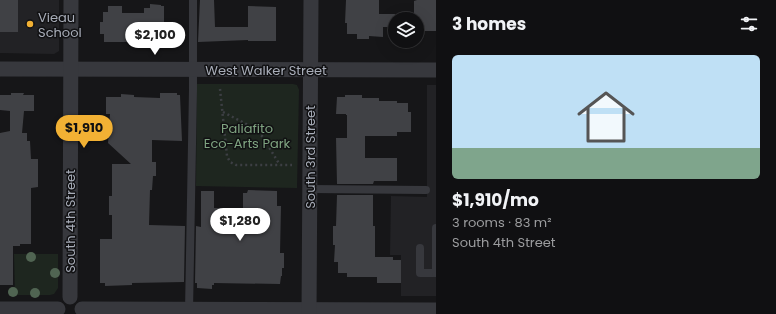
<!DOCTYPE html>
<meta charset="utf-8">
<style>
body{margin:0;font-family:Poppins,sans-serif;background:#1e1e20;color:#f1f3f6;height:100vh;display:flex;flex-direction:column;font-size:15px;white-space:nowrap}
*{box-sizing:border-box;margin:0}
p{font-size:13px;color:#9c9d9f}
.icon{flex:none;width:22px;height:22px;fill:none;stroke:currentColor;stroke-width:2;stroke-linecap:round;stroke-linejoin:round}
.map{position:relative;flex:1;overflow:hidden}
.details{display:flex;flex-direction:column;background:#101012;width:340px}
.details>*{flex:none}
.controls{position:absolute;left:388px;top:12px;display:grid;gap:8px}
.controls a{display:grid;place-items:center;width:36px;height:36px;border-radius:50%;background:#101012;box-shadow:0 4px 16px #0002,0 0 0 1px #303032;font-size:20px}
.price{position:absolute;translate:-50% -34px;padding:0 9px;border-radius:14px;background:#fff;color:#222;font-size:13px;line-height:26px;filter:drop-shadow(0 1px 2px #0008)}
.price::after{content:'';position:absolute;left:50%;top:24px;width:12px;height:9px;margin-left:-6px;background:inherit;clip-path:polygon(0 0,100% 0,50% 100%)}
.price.active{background:#f2b134;color:#111}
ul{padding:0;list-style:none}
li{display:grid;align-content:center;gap:8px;height:212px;padding:0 16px}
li+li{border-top:1px solid #303032}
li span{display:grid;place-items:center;height:124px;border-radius:6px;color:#555}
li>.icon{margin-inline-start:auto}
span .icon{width:72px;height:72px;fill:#fffc;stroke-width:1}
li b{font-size:17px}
h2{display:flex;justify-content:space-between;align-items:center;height:48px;padding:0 16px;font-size:17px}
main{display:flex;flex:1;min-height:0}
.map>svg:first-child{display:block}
</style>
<main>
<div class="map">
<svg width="436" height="314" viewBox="0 0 436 314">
<rect width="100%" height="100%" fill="#161618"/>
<g fill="#222225">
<polygon points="0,0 59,0 59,51 54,54 0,53"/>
<polygon points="427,85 436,85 436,296 401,296 401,255 390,255 391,196 427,197"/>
</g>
<g fill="#1e261f">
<polygon points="197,84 293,84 297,85 299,90 297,188 196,186"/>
<polygon points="14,254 58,254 58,288 54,294 50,295 15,295"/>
</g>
<g fill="#404145">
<rect x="0" y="0" width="18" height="32"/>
<polygon points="200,0 214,0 215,27 248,27 248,6 276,7 276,41 248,41 248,40 198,42"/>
<polygon points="346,0 379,0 379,14 395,14 395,27 383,27 383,37 369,36 369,39 357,39 357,34 347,34 347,23 345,23"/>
<polygon points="417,0 436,0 436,31 422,31 423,27 417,27 417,19 414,19 414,1"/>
<polygon points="150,4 161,5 161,6 164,6 164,42 104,42 104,34 100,34 100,22 103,22 103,12 108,12 108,6 122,6 122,13 144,13 144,8 150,8"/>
<polygon points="11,93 24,93 23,95 34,95 34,111 24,111 22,133 27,133 27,141 30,141 31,159 38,159 38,187 31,188 31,244 20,244 20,246 13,246 13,285 0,285 0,133 10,131 10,111 0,110 0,95 11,95"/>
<polygon points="160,93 177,93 177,95 180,95 182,141 152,140 152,162 156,162 156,176 153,176 152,190 150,190 149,225 185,226 184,282 132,283 132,285 105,286 105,283 100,283 100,239 112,239 112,215 109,215 109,196 112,196 112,164 131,164 108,143 110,114 106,114 106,97 121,97 121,94 134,95 134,97 160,98"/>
<polygon points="345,95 362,95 362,98 379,98 379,101 397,101 397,103 408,103 408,112 411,112 411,132 397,132 397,136 365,136 365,158 397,158 397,181 374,181 373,184 337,184 336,138 347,138 347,115 346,115 346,114 336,114 337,97 345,97"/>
<polygon points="248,190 277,191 277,206 281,206 280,253 284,253 284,268 282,268 282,276 281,276 280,284 214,283 214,285 212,285 212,289 197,288 197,283 195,283 196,226 201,227 201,191 214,191 214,208 221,208 221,213 243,213 243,193 247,193"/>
<polygon points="337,195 373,195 373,226 375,226 375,257 393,257 393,260 401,260 401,283 377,283 377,277 347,277 347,273 338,273 338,262 334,262 335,245 333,245 333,226 336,226"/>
</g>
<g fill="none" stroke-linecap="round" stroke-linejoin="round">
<g stroke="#3d3f44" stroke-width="2.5" stroke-dasharray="2 3" stroke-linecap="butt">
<polyline points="220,89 227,156 230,162 236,165 292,165"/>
<polyline points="223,112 252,127 262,136 280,165"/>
</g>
<g stroke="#37383d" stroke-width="8">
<polyline points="310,189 426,190"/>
<polyline points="420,248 420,273 436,273"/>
<polyline points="436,273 436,228"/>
<polyline points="189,311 193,89 193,0"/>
</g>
<g stroke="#37383d" stroke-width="15">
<polyline points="0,69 436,70"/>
<polyline points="70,297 71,0"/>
<polyline points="0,309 58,309"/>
<polyline points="82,309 436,310"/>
<polyline points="309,314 311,0"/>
</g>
</g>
<g fill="#506452">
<circle cx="31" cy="257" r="5"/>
<circle cx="55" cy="273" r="5"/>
<circle cx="13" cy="292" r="5"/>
<circle cx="35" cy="293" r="5"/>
</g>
<circle fill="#f2b134" stroke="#111113" stroke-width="1.5" cx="30" cy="24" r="4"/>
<g text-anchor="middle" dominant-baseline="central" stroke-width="3" stroke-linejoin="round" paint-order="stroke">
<g font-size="13" fill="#a8adb8" stroke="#111113" text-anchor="start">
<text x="38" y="17">Vieau<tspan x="38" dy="15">School</tspan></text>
</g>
<g font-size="13" fill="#a8adb8" stroke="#111113">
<text x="266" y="70">West Walker Street</text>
<text transform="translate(310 157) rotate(-90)">South 3rd Street</text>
<text transform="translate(70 221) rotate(-90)">South 4th Street</text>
</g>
<g font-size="13" fill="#7fa381" stroke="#111113">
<text x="247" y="128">Paliafito<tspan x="247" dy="15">Eco-Arts Park</tspan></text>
</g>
</g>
</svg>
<div class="controls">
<a><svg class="icon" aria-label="layers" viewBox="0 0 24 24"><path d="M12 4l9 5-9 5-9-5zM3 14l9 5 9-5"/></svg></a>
</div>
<b class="price" style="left:155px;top:56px">$2,100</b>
<b class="price active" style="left:84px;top:149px">$1,910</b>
<b class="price" style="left:240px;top:242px">$1,280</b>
</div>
<section class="details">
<h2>3 homes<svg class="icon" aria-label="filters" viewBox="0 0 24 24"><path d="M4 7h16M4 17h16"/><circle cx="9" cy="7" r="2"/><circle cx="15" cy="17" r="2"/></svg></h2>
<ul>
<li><span style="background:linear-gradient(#bfe0f5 75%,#7fa58c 0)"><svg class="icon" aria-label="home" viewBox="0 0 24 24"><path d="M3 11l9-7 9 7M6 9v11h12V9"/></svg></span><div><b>$1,910/mo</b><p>3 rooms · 83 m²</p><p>South 4th Street</p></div></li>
</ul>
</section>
</main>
